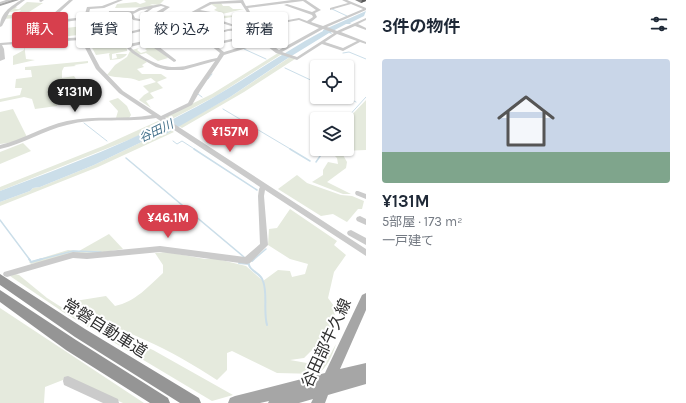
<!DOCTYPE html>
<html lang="ja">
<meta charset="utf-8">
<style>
body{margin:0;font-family:Karla,"Noto Sans JP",sans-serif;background:#f2f2f3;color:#1f2937;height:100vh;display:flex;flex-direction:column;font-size:15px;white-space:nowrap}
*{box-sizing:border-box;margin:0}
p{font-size:13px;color:#747a83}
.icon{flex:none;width:22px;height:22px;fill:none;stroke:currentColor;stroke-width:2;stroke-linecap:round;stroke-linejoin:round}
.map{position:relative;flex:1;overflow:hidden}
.details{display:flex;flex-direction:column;background:#fff;width:320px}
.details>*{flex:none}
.guide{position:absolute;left:12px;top:12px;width:294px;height:36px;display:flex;gap:8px}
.fabs{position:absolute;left:310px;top:60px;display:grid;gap:8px}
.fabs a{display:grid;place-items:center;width:44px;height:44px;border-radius:4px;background:#fff;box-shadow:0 1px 3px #0004;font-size:20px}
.price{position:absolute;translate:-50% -34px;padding:0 9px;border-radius:14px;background:#d73f4d;color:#fff;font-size:13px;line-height:26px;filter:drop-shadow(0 1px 2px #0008)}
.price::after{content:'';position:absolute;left:50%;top:24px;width:12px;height:9px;margin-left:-6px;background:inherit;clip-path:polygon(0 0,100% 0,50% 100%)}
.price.on{background:#222;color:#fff}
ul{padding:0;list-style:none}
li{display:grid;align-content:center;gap:8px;height:212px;padding:0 16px}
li+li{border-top:1px solid #e0e1e3}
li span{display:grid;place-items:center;height:124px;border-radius:4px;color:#555}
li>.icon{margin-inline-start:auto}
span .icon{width:72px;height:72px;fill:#fffc;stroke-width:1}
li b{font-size:17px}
h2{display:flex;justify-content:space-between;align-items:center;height:48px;padding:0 16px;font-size:17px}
.chip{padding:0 14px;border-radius:4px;background:#fff;box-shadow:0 1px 3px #0004;font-size:14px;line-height:36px}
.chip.on{background:#d73f4d;color:#fff}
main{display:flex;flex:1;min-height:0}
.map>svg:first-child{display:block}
</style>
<main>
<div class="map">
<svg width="366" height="403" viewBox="0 0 366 403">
<rect width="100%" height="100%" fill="#fff"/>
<g fill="#e5eadd">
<polygon points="144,0 164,0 159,5 150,4 154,6 152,7 115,8 117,4 136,2 140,4 146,2"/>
<polygon points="27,2 43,3 29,12 36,14 34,17 16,16 15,18 4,19 5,15 16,15 21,10 6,13 15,6 17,7 15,9 19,9"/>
<polygon points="221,3 223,6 229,6 233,9 244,9 222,14 221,16 240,15 244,18 241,20 252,22 243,24 247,26 245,26 242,25 238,27 234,23 238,21 232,17 220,19 221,16 216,16 219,12 214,10 217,8 211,4"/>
<polygon points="92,23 111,26 100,27 101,30 92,31 96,31 96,34 100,33 101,31 101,34 88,35 88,38 81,38 78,35 60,37 57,29 92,25"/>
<polygon points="34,25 39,25 42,29 47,28 52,40 39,41"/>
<path d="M112,37L114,39L105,41L106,44L112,43L114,47L124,44L127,49V51L112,54V59L117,58L116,54H127C123,60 117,59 110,60L109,54L110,53L96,55L90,44L99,42V38Z"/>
<polygon points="24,44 26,59 35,60 13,65 13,56 24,50"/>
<polygon points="152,44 168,58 158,61 146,53 138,55 132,50 139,48 137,50 141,53 147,51 145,49 147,48 144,46"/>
<path d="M130,51L147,62L142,65L144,67L137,69L142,74H161L167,78L157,82L163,88L150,93L154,98L146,101L151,108L139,100L144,95L149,92L143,86L156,82L151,78L139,81C129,76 118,79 107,75L115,65L127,57Z"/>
<polygon points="278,53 282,54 216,96 170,120 165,117 212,94"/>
<polygon points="290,57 295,59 244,92 182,128 178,126 230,97"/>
<polygon points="88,61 88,63 74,65 76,66 64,67 62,71 62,78 74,76 82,88 75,91 83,101 75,106 70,104 66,97 56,100 57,106 35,109 32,99 24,97 0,102 0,99 20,95 22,88 15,88 16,79 32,77 31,70 25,70 25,67"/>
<polygon points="118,98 127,106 131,115 129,118 116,118 118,111 109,101"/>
<polygon points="366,100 366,150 343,151 343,155 347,162 346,168 327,182 351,194 343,194 312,182 323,175 323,170 328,162 338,164 337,158 328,149 347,149 347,137 351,137 353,129 347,128 347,120"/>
<polygon points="13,109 27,137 15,142 0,144 0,112"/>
<polygon points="158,121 162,124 146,133 0,191 0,187 103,146"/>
<polygon points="171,130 174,132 98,167 0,206 0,202 30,191 33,188 40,187 94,165 152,137 166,134"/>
<polygon points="23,143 31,151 0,164 0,152"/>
<polygon points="297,175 307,183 341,195 352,196 364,201 362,209 358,209 347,222 333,214 321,216 278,189"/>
<path d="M290,209L337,241L334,245L346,255L334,272L328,298L334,306L335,319C327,330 329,339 324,352L319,355L316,354L315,347L304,358L290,360L318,365L330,355L336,344C332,356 328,366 318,374L277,373L232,351L227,353V370L217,380C194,365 170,351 145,340C120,328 94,320 70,307L75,301L106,296L115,306C135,302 149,286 163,273V265L155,253L167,252L205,259H217L246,266L263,281L278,270L290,271L292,277L305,274L308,264L290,259L268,245L269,229L277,228Z"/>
<polygon points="109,234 123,249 31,264 29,262 68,250 79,251"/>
<polygon points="15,274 19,275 47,298 69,312 153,350 233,395 212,401 63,312 10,276"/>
<polygon points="0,308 144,403 123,403 68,378 45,387 44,403 0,403"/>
</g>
<path fill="#cbdee9" d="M366,11L364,16L350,23L351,24H346L331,32L332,34L329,33L285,60L230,97L166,134L152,137L94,165L40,187L33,188L30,191L0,202V191C67,166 135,140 198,106C241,83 280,54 323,31V30Z"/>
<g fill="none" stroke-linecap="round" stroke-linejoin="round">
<g stroke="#cbdee9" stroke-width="1">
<polyline points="332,9 347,16"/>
<polyline points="244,49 266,59"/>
<polyline points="343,53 349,52 366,59"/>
<polyline points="285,68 317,83"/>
<polyline points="208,79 212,74"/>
<polyline points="198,94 202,97"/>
<polyline points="346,97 356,102"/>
<polyline points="223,109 292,150"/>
<polyline points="346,119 366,97"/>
<polyline points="84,123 107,141"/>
<polyline points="173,141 177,144 182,141 196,150"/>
</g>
<g stroke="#cbdee9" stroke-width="1.5">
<polyline points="194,149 257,190"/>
<polyline points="290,149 310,161"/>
<polyline points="126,158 244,257"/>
<polyline points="316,162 325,149"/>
<polyline points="0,220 30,260"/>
<polyline points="38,260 73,251 101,252"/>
<polyline points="253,260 266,249"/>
</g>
<g stroke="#cbdee9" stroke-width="2">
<polyline points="29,259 31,262 42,259"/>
<polyline points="252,261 254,259"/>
<polyline points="239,263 249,264"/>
<path d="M249,265C251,272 261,273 263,281C268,294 263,310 267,325"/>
</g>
<g fill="#cbcbcb" fill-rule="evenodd">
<polygon points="6,0 12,0 0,4 0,2"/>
<path d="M21,0H25L10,11L2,26L0,27C0,13 10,7 21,0Z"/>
<polygon points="40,0 44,0 41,2 39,1"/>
<path d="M69,0H73L50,21L84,17L87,7L102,6L118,0H123L104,8L90,9L88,17L93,20L108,17L109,11H134L139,8L161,4L170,7L156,17L146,22L133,20L129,14L130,13H112V17L123,16L125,17L123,18L96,21L124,23L132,31L175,21L210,2L243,0L246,6L292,0H306L321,10L315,13L317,17L311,22L323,26L363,9L351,4L330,10V8L348,3L342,0H347L366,8V10L327,27L337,31L366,18V20L358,24L366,28V30L355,26L341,32L366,42V44L360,42L343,51L322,44L297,60L276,53L263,43L224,55L200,91L192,105L165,118L366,249V256L265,190L264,196L268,245L250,263L247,264L160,252L87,259L73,258L7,277L4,276L3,274L4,272L73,252L87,253L160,246L245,257L260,244L258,196L259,189L260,187L156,118C127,123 96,117 67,125C44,130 24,144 0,149V145C23,140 43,126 67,121C95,115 124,120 152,115L119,93L96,69L81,40L2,45L4,49L5,59L0,61V43L50,39C47,33 44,26 46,20ZM303,1L316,10L312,12L287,4L284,5L312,15L313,17L307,21L299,18L272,23L266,22L250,12L248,8ZM241,3L248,14L260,22L243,28L220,20L211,12L200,10L212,4ZM161,6L165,7L153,14L146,13L153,8ZM148,9L141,14L150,16L144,20L135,18L133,14L141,10ZM197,12L209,14L218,22L238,28L228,29L199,37L179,22ZM86,19L97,24L122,25L128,32L116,35L54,39L50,30V24ZM299,20L319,28L279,50L248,29L263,23L272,25ZM175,23L189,34L168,36L129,44L117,37ZM323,29L334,33L297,57L282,52ZM244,30L251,35L212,43L203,38L228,31ZM337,34L357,41L343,48L325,42ZM192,36L210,45L220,53L217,58C191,63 177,74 151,61C143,57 136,53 130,47L150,42L154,48L174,62L176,61V60L158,46L154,41L168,38ZM252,37H254L260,41L224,52L215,45ZM112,38L123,44L132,53L140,58L156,67L167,70H183L215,61L194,91L188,103L161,116L123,91L100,67L85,39Z"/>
<polygon points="356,191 358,191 366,194 366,199 356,195 355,193"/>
<polygon points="360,216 366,219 366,225 357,221 356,219 357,217"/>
<polygon points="351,230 366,238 366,245 348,235 347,233 348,231"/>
<polygon points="68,376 118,399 119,403 103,403 64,385 63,381 64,377"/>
</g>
<g fill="#a6a6a6" fill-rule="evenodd">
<polygon points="12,0 19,0 0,6 0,4"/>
<polygon points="366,293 366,310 340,369 366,363 366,384 328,395 325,403 311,403 313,399 299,403 268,403 269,401 260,403 228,403 230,398 235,396 325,373 362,295"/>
</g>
<g fill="#959595" fill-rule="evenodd">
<polygon points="0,274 85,329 199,398 201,403 180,403 75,337 0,285"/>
<polygon points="0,290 76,340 168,398 170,403 150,403 66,350 0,302"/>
</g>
</g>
<polygon fill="#8a8a8a" points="355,0 366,0 366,1 361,3"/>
<polygon fill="#5b5b5b" points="362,0 366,0 366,1 361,3"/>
<g text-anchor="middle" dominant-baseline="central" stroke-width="4" stroke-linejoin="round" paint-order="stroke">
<g font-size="12" font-style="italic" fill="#43708a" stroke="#fff">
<text transform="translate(156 131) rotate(-25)">谷田川</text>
</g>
<g font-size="16" fill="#2e2e2e" stroke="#fff">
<text transform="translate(105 328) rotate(32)">常磐自動車道</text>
<text transform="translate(326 343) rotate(-65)">谷田部牛久線</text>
</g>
</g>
</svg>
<div class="fabs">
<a><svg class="icon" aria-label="locate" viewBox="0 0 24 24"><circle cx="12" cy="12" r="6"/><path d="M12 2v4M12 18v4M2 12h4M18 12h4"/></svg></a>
<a><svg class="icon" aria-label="layers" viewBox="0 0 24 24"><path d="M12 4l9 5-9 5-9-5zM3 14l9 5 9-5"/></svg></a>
</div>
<b class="price on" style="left:75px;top:113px">¥131M</b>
<b class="price" style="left:230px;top:153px">¥157M</b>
<b class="price" style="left:168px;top:239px">¥46.1M</b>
<div class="guide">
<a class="chip on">購入</a>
<a class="chip">賃貸</a>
<a class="chip">絞り込み</a>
<a class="chip">新着</a>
</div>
</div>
<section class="details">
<h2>3件の物件<svg class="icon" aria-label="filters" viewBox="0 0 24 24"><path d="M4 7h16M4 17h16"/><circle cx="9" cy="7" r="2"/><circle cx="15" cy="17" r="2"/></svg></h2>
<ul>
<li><span style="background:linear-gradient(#c9d6e8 75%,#7fa58c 0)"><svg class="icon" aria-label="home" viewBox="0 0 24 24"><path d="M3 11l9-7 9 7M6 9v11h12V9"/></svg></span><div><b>¥131M</b><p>5部屋 · 173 m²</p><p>一戸建て</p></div></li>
</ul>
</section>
</main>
